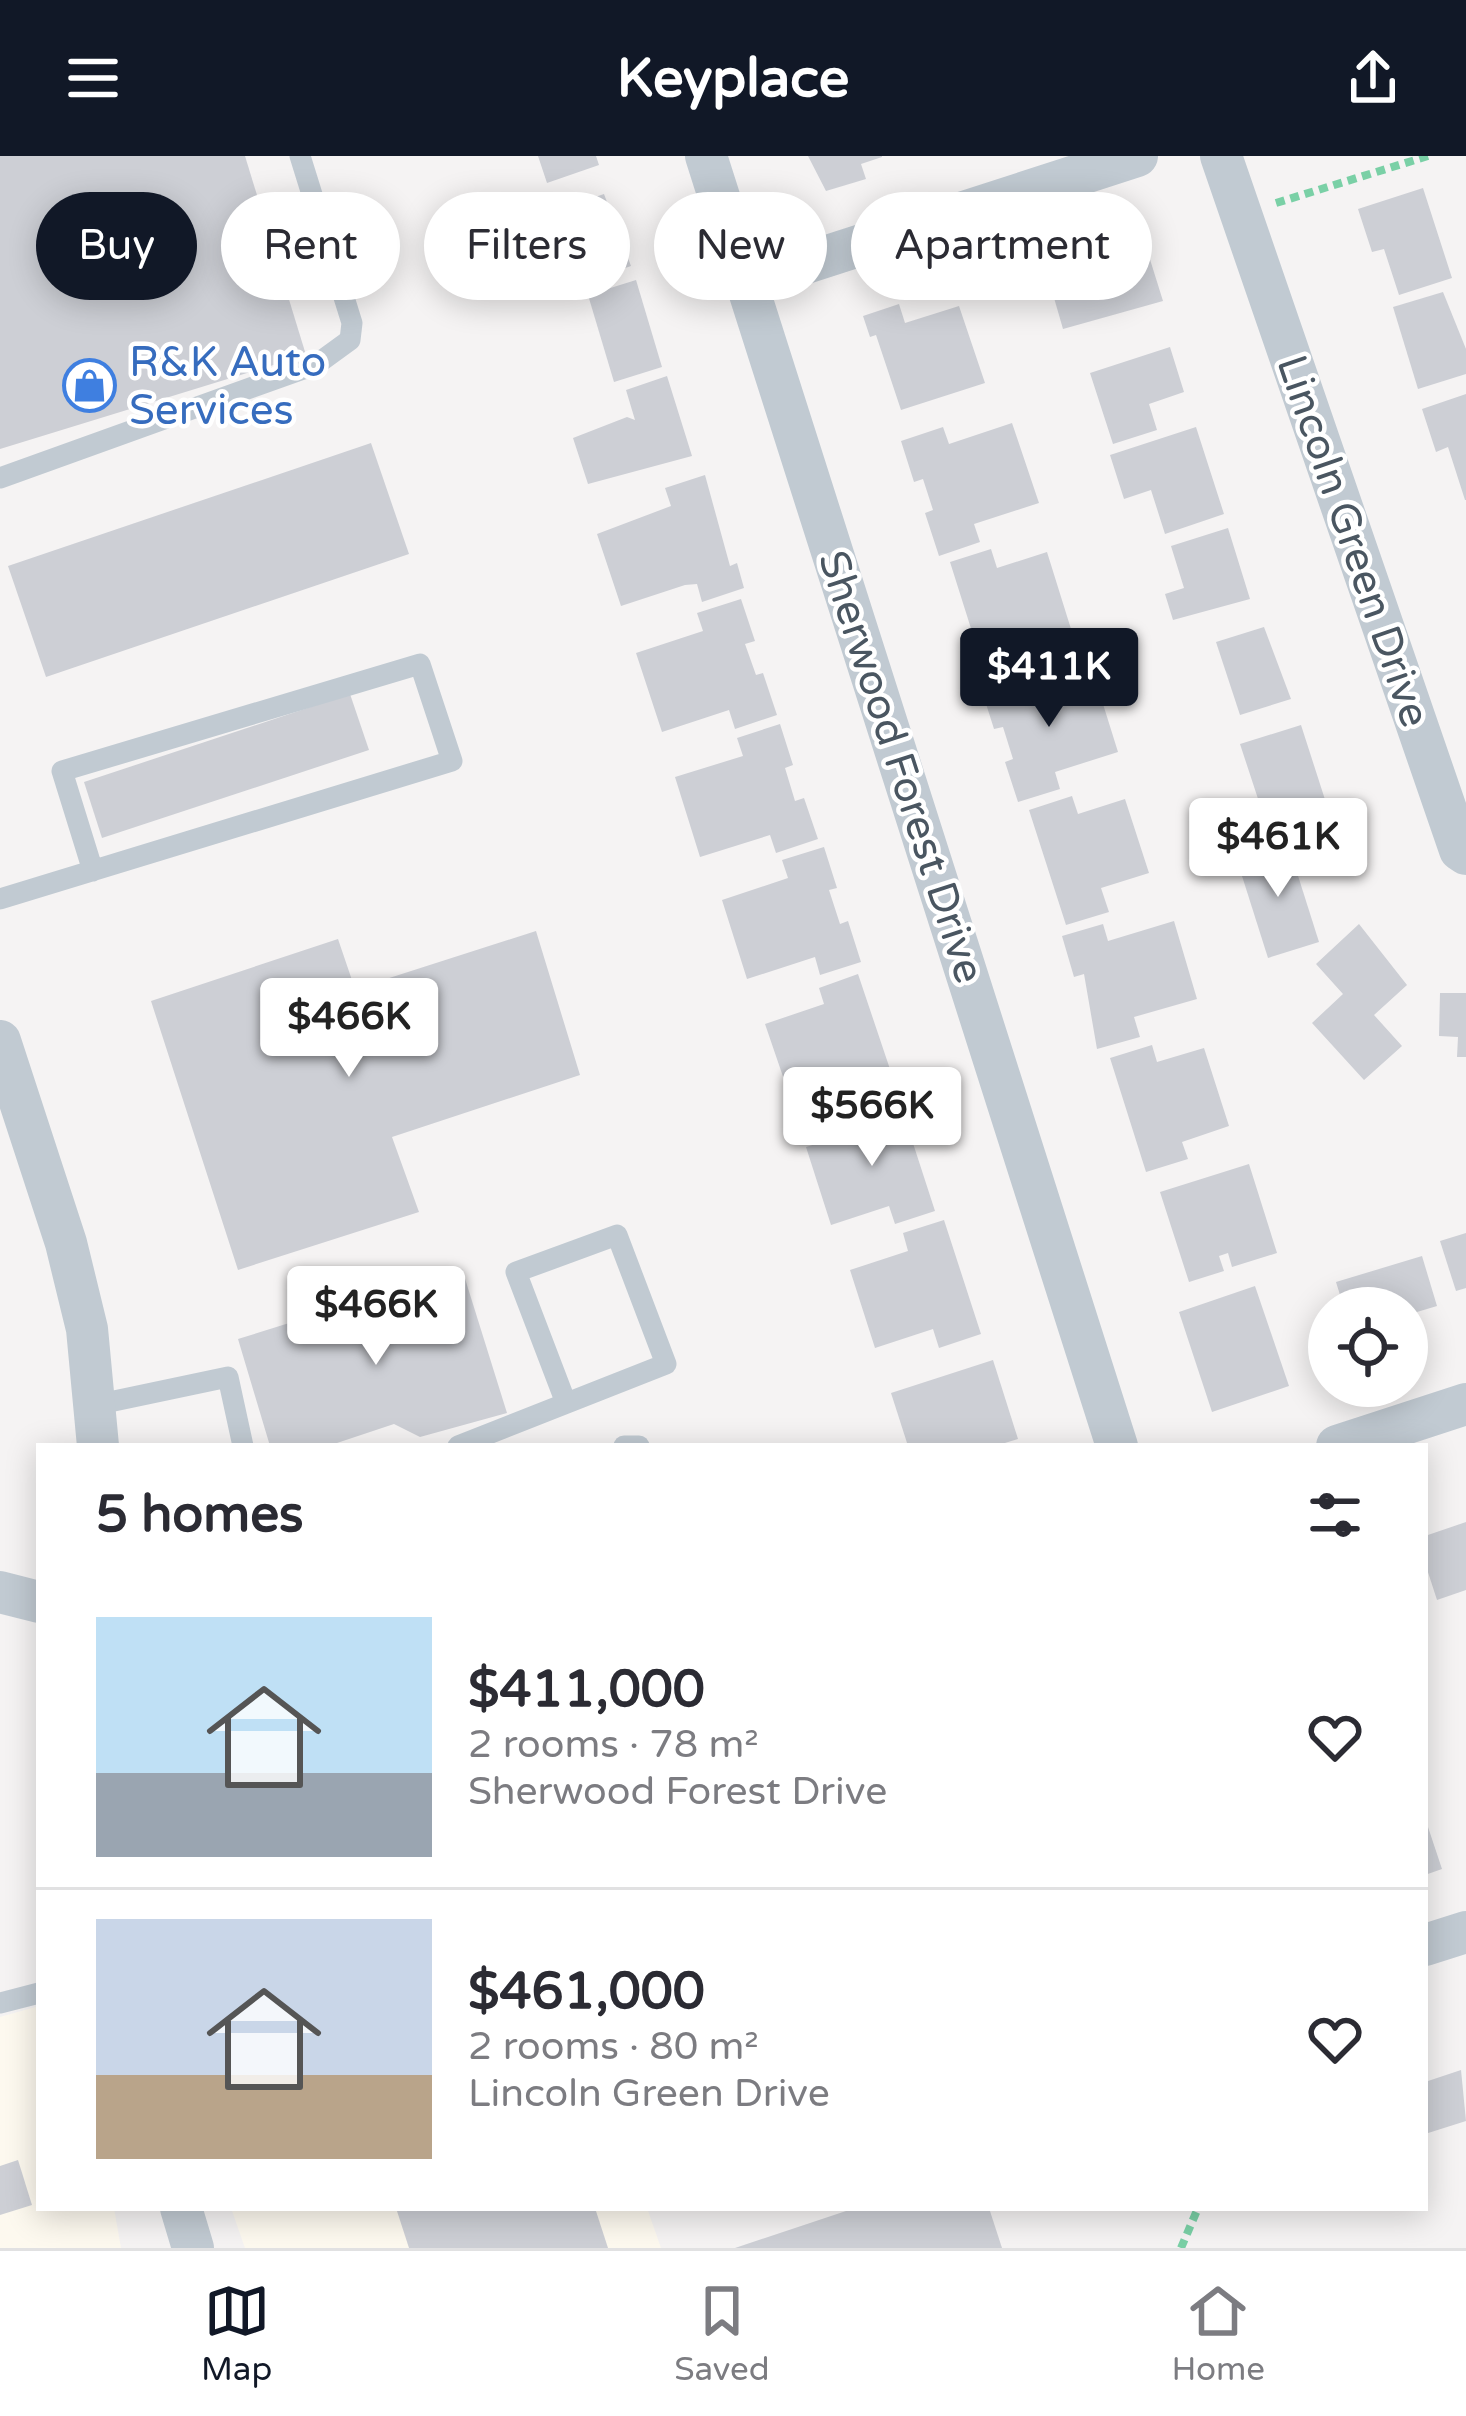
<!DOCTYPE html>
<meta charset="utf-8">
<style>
body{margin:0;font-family:"Varela Round",sans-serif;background:#f7f7f7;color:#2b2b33;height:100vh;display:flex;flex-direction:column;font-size:45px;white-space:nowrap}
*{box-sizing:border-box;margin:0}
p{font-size:39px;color:#7c7c81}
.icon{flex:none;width:66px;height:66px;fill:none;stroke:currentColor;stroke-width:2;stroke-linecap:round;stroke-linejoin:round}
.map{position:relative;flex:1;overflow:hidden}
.drawer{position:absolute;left:36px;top:1287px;width:1392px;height:768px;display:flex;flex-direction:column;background:#fff;border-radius:0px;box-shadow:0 6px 30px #0003}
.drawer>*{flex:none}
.top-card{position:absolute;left:36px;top:36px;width:1395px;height:108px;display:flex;gap:24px}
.buttons{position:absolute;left:1308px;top:1131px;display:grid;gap:24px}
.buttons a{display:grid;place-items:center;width:120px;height:120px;border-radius:50%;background:#fff;box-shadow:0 6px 30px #0003;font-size:60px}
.price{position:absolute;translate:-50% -102px;padding:0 27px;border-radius:12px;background:#fff;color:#222;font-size:39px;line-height:78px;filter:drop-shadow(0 3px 6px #0008)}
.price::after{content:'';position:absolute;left:50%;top:72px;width:36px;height:27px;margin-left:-18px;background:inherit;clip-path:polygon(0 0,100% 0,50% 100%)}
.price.current{background:#111827;color:#fff}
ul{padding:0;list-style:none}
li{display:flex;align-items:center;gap:36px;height:300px;padding:0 60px}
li+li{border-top:3px solid #e1e1e2}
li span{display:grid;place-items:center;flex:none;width:336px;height:240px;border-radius:0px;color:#555}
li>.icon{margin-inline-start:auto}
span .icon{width:144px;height:144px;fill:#fffc;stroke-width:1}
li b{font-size:51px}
h2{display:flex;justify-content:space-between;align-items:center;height:144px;padding:0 60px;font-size:51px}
.pill{padding:0 42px;border-radius:54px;background:#fff;box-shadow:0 6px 30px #0003;font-size:42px;line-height:108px}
.pill.current{background:#111827;color:#fff}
header{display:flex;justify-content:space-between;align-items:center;height:156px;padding:0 60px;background:#111827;color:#fff;font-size:54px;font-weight:800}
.dock{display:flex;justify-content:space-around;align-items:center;height:168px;border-top:3px solid #e1e1e2;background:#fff;font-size:33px;color:#7c7c81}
.dock a{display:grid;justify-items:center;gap:6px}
.dock .current{color:#111827}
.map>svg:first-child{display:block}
</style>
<header><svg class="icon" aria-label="menu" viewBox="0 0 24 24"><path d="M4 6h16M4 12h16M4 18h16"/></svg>Keyplace<svg class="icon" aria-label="share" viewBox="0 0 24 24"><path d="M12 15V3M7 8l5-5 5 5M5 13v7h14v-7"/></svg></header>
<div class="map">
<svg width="1466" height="2092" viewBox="0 0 1466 2092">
<rect width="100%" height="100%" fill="#f5f3f3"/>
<g fill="#fdf9ef">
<polygon points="39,1850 39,2052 114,2052 121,2092 0,2092 0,1861"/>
<polygon points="231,2052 647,2052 661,2092 245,2092"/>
</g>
<g fill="#cdcfd5">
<polygon points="0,0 245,0 306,199 0,293"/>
<polygon points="538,0 596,0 599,9 547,27"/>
<polygon points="808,0 882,0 882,1 861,8 866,23 826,35"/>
<polygon points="1423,32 1452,122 1399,139 1384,93 1372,96 1358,53"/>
<polygon points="604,38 631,110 579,128 554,55"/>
<polygon points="1142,94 1148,97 1163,145 1063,173 1050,128"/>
<polygon points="636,124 662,211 614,226 588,139"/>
<polygon points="1443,136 1466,193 1466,218 1418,233 1393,151"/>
<polygon points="899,148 905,167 959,150 985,227 901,254 876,179 870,181 863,160"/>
<polygon points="1170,191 1184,236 1149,248 1157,274 1113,288 1090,217"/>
<polygon points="667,220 692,300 588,328 573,282 627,261 635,264 626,234"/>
<polygon points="1466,238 1466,344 1465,344 1448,291 1436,296 1422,253"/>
<polygon points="1012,267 1039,347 974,368 980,386 939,400 925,357 933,354 923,323 914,326 901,285 943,271 949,288"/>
<polygon points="1196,271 1224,358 1165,378 1151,334 1124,343 1110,299"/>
<polygon points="371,287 409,398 46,521 8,410"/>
<polygon points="705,319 730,410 737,407 744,432 702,446 697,428 685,429 621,450 597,378 671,350 665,332"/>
<polygon points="1228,372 1250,443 1173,464 1165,438 1184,432 1171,390"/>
<polygon points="991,393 997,412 1047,396 1071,473 1022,488 1028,507 986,520 950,406"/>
<polygon points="741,443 755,485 745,488 756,519 763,517 777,559 735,573 729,554 662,576 636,497 703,475 697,457"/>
<polygon points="1264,471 1291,543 1240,559 1216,486"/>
<polygon points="1093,516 1118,596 1055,616 1060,633 1018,646 1005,606 1013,603 1003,571 994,573 981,532 1023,519 1029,537"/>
<polygon points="350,538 369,594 102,682 84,626"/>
<polygon points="780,568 793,609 785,612 795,645 804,642 818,683 776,697 770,679 700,701 675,621 743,600 737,582"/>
<polygon points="1301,569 1329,656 1287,670 1281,651 1263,658 1240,588"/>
<polygon points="1072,640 1078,658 1125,643 1149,717 1101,732 1109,756 1066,769 1029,654"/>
<polygon points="1287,685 1319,786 1268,802 1236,701"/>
<polygon points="824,691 837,732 829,734 840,768 848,765 861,806 820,819 815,801 747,823 722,744 788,722 782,704"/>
<polygon points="1174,765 1197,843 1134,861 1140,881 1097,893 1084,818 1074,821 1062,780 1103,768 1108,785"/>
<polygon points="1359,768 1407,829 1374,859 1402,890 1364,924 1312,867 1343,838 1316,808"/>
<polygon points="536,775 580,919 392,981 419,1056 238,1114 151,845 338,783 355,833"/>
<polygon points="858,818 896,931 855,944 848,925 791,944 765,868 824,848 819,832"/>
<polygon points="1440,837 1466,837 1466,901 1457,901 1458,881 1439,880"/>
<polygon points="1152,889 1157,906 1204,892 1229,970 1182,986 1188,1003 1146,1016 1110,902"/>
<polygon points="898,941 935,1055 895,1068 889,1050 831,1069 806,991 863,973 857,955"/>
<polygon points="1249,1008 1277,1097 1232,1111 1228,1097 1219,1100 1224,1115 1189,1126 1160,1036"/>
<polygon points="944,1064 981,1178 939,1192 933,1173 875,1192 850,1114 908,1095 903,1077"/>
<polygon points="1466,1077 1466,1132 1456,1135 1440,1085"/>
<polygon points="1422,1100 1437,1150 1407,1159 1407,1152 1344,1152 1336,1126"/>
<polygon points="462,1113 507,1257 420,1281 394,1268 328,1290 270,1290 238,1183"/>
<polygon points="1255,1130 1289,1230 1212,1256 1179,1156"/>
<polygon points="993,1204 1018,1283 995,1290 908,1290 891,1237"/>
<polygon points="1466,1366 1466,1434 1437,1444 1425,1407 1425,1380"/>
<polygon points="1425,1662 1442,1713 1425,1719"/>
<polygon points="1461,1914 1466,1965 1425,1978 1425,1926"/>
<polygon points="18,2004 32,2049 0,2059 0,2010"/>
<polygon points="396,2052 595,2052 608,2092 409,2092"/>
<polygon points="855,2052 989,2052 1002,2092 735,2092"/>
</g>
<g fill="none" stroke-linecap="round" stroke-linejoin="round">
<g stroke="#7ad0a6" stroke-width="8" stroke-dasharray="9 6" stroke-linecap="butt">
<polyline points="1276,47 1428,0"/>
<polyline points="1181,2092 1198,2052"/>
</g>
<g stroke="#c1cad2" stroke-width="21">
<polyline points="0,322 317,208 350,184 352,167 300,0"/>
<polyline points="0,743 452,605 420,508 62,615 93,715"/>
<polyline points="95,1249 228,1221 243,1290"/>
<polyline points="458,1290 666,1208 617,1079 516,1116 566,1247"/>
<polyline points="624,1290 639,1290"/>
<polyline points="0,1847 39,1837"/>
</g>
<g stroke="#c1cad2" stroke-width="42">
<polyline points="706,0 1117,1290"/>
<polyline points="1221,0 1460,694 1466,698"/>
<polyline points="747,126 1137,0"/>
<polyline points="0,885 66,1087 87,1173 98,1290"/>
<polyline points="1337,1290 1466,1248"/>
<polyline points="0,1436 39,1446"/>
<polyline points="1425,1789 1466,1776"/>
<polyline points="181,2052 193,2092"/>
</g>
</g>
<defs>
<symbol id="shop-ring" viewBox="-11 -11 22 22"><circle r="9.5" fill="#fff" stroke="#3f7fe0" stroke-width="1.5"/><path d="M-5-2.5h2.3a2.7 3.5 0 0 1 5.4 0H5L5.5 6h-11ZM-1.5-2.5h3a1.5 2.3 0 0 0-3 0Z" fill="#3f7fe0"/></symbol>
</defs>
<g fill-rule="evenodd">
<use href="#shop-ring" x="60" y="200" width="59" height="59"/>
</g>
<g text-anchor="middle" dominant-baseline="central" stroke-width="9" stroke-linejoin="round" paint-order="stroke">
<g font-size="42" fill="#366cbe" stroke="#fff" text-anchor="start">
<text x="129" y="206">R&amp;K Auto<tspan x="129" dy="48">Services</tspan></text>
</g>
<g font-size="42" fill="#4a5661" stroke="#fff">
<text transform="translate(1353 385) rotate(71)">Lincoln Green Drive</text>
<text transform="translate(901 611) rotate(72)">Sherwood Forest Drive</text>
</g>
</g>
</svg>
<div class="buttons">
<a><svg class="icon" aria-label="locate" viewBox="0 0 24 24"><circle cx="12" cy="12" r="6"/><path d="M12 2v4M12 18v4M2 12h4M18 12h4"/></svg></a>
</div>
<b class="price current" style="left:1049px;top:574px">$411K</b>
<b class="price" style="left:1278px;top:744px">$461K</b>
<b class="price" style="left:349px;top:924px">$466K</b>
<b class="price" style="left:872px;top:1013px">$566K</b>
<b class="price" style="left:376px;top:1212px">$466K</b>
<div class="top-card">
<a class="pill current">Buy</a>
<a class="pill">Rent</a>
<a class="pill">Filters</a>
<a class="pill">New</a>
<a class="pill">Apartment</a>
</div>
<section class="drawer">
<h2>5 homes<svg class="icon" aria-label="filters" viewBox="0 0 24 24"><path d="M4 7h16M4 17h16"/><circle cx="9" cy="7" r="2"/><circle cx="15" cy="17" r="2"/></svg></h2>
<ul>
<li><span style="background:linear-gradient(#bfe0f5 65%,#9aa5b1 0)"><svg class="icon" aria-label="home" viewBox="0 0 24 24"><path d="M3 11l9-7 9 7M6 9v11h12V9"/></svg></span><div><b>$411,000</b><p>2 rooms · 78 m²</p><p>Sherwood Forest Drive</p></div><svg class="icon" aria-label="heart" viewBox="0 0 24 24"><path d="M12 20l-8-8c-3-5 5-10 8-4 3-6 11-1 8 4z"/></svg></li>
<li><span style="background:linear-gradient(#c9d6e8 65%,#b9a48a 0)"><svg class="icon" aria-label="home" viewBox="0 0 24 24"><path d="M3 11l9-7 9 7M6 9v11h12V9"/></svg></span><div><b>$461,000</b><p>2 rooms · 80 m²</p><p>Lincoln Green Drive</p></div><svg class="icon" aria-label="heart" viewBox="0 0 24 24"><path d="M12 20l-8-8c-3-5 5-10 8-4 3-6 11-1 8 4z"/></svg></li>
</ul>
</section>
</div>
<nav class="dock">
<a class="current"><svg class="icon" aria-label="map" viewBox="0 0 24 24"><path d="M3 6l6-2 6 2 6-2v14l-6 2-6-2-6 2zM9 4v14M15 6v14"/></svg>Map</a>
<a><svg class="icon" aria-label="saved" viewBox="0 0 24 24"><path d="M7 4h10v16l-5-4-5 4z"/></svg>Saved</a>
<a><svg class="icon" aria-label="home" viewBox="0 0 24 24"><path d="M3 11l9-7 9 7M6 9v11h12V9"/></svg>Home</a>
</nav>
